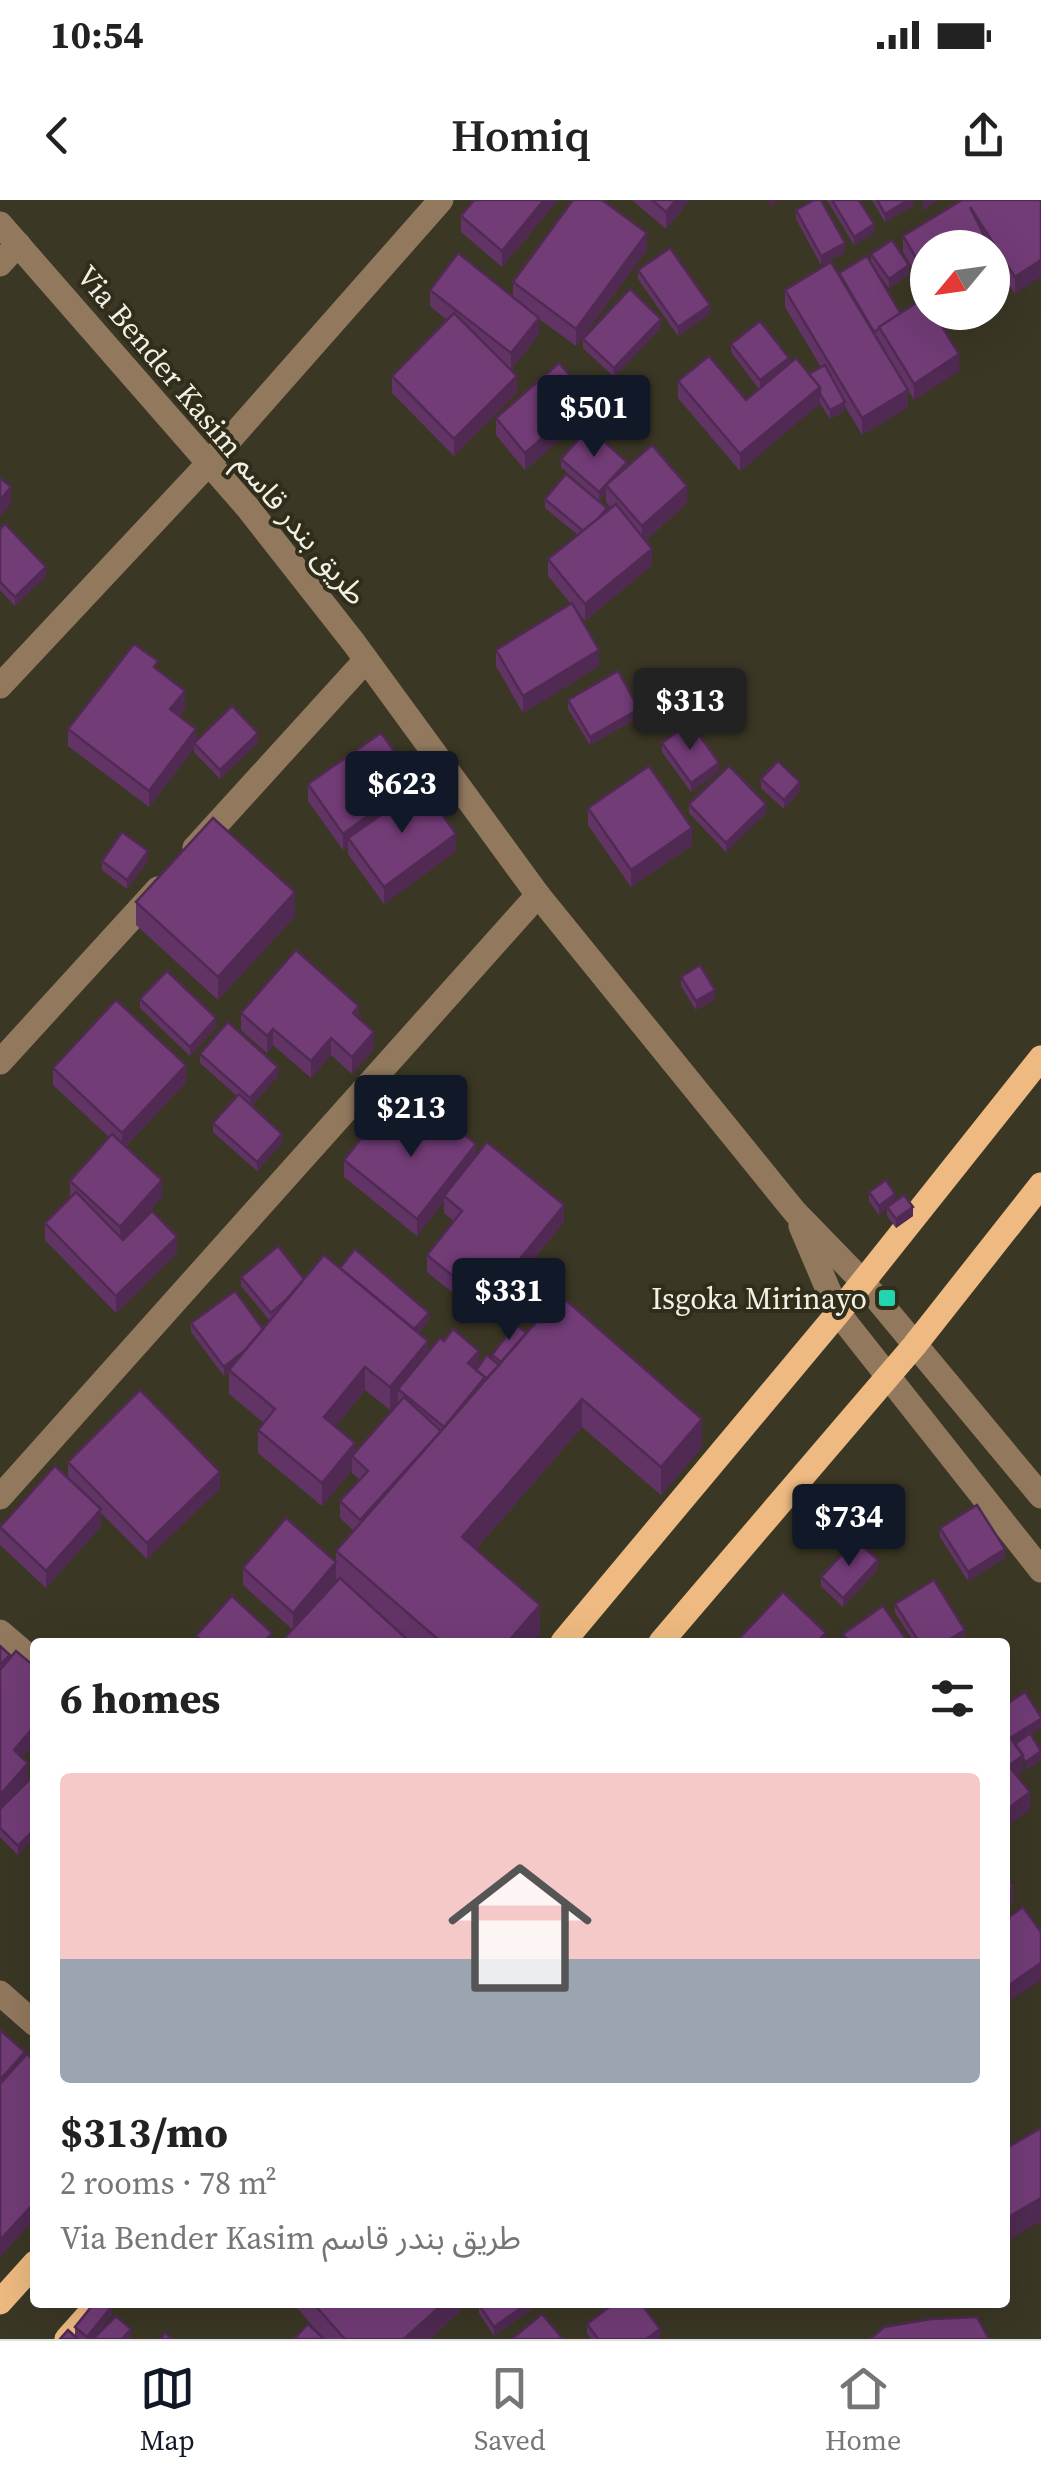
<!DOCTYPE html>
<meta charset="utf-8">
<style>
body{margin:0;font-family:"Source Serif 4","Noto Sans Arabic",serif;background:#f6f6f6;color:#222;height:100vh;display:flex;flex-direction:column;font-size:38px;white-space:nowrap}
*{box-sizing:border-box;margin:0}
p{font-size:32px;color:#767676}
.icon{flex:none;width:55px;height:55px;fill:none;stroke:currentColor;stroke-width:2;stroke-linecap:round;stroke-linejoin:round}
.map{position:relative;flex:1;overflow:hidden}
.sheet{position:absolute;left:30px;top:1438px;width:980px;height:670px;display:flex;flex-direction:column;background:#fff;border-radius:10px;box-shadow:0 10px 40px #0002}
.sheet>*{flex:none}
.needle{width:65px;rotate:241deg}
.controls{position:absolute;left:910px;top:30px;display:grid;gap:20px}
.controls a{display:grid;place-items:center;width:100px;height:100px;border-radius:50%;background:#fff;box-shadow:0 10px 40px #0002;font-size:50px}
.price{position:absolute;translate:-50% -85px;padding:0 22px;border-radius:10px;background:#111827;color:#fff;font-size:32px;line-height:65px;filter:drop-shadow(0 2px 5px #0008)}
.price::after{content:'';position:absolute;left:50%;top:60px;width:30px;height:22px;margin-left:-15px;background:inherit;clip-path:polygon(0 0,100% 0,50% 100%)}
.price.active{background:#222;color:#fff}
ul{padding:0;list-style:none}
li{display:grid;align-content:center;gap:20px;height:530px;padding:0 30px}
li span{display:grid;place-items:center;height:310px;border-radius:10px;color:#555}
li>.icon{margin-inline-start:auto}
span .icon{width:180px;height:180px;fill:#fffc;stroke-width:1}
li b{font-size:42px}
h2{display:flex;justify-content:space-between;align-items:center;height:120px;padding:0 30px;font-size:42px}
.status{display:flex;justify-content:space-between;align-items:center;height:70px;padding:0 50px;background:#fff;direction:ltr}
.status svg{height:28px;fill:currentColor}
header{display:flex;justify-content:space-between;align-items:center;height:130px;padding:0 30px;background:#fff;font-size:45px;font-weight:600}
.dock{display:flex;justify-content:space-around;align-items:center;height:140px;border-top:2px solid #e0e0e0;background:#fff;font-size:28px;color:#767676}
.dock a{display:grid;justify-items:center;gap:5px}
.dock .active{color:#111827}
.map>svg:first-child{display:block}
</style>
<div class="status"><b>10:54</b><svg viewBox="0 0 49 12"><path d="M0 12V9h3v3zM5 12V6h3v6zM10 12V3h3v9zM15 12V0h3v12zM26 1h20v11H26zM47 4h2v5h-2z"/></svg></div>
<header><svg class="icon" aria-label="back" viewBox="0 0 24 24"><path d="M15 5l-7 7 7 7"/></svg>Homiq<svg class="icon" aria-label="share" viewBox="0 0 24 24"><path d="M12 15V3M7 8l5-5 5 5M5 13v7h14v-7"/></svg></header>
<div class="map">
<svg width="1041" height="2139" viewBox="0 0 1041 2139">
<rect width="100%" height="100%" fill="#3b3725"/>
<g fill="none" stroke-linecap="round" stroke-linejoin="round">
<g stroke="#92795e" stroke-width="25">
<polyline points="0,24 248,308 354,443 538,695 795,1012 863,1082 1041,1296"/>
<polyline points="0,64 18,44"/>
<polyline points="0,486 208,264 441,0"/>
<polyline points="195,648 366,460"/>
<polyline points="0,862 158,689"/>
<polyline points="801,1026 838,1113 1041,1370"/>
<polyline points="0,1297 538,695"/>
<polyline points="0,1432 35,1462"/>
<polyline points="0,1793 35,1824"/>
</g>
<g stroke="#eeba81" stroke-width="25">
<polyline points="563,1442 838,1113 1041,858"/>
<polyline points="661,1442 914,1146 1041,985"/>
<polyline points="0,2102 35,2063"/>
<polyline points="67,2139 100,2102"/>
</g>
</g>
<g fill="#623466" fill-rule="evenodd">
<polygon points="474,0 558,0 502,67 461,32 461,16"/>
<polygon points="632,0 690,0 666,29"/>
<polygon points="827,0 859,0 874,33 854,45"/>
<polygon points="872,0 914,0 914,5 885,22"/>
<polygon points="1041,0 1015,94 1004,76 1004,88 992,95 992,48 928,48 928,94 903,52 903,36"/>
<polygon points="796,10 845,52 821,65 796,19"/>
<polygon points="647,50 576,146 539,119 539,134 511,170 517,192 454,256 392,193 392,176 447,120 430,106 430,90 513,97 513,82"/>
<polygon points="871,54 909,74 889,88 872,65 901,114 959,171 914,200 908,190 908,207 862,235 845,206 845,211 830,219 820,203 740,271 678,198 678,181 746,200 759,189 731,152 731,144 809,174 821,167 785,107 785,90 839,75 871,63"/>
<polygon points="638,70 710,114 678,136 638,79"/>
<polygon points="938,112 963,112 945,124"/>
<polygon points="661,128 614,177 583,148 583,139"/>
<polygon points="638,205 618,231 601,218 601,209"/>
<polygon points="589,214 525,270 496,235 496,218"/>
<polygon points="561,259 627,267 687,303 646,340 652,365 585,421 575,408 599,466 523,513 496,466 496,450 571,404 548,376 548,359 578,335 545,308 545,299 607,312 611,308 606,302 606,293 599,301 561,267"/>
<polygon points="0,329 46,376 15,406 0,390"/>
<polygon points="158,470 185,508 179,516 196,541 258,542 220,579 194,552 194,548 149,607 68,546 68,529"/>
<polygon points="568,500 639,517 590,545 568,509"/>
<polygon points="662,543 719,571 691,592 662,552"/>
<polygon points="761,579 800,591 784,609 761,588"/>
<polygon points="308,584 416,590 456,651 384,704 348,654 348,647 343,650 308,601"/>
<polygon points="689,604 766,613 726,652 689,613"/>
<polygon points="588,608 692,645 631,687 588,625"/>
<polygon points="148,660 127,689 102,670 102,661"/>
<polygon points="136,702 295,716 218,800 136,725"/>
<polygon points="681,777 715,799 696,810 681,786"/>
<polygon points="140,799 216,827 190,856 140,808"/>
<polygon points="241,813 359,819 374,849 352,874 331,855 311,878 273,845 267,853 241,830"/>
<polygon points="200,854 278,876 251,906 282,943 257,971 213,932 213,923 237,896 200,863"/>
<polygon points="53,868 186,882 126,946 162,997 123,1040 177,1053 116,1113 45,1040 45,1023 70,998 70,981 109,937 53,885"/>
<polygon points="412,938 476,956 564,1022 485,1119 427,1072 427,1055 454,1021 444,1013 444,1001 417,1036 344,977 344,960"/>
<polygon points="869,992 913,1016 896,1028 887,1016 887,1008 879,1015 869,1001"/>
<path d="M340,1068L429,1121L419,1133L428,1152L479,1166L492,1159V1155L526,1133L702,1247L661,1295L582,1227L476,1349L540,1433L532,1442H281L293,1430L243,1385V1368L336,1362V1351L354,1331L340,1318V1301L360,1280L352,1273V1270L322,1306L258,1253V1230L264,1223L229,1194V1172L224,1176L191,1132V1123L263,1129L270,1121L241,1086V1077L304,1079ZM365,1190L390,1210L398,1201V1205L355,1252L335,1227ZM336,1379L338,1380L301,1420Z"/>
<polygon points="68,1262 220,1288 147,1359 101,1313 101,1326 46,1388 0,1345 0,1327 68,1279"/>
<polygon points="940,1328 1005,1358 968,1381 940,1337"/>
<polygon points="878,1369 843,1407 821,1386 821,1377"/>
<polygon points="895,1404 965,1439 959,1442 914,1442 895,1413"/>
<polygon points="0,1446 10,1459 35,1467 35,1549 32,1546 22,1557 18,1655 0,1637"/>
<polygon points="292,2102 470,2102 430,2139 324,2139"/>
<polygon points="482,2102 542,2102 494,2136 479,2113 479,2105"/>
<polygon points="112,2115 92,2139 79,2139 75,2136 75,2127"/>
<polygon points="587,2124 660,2138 658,2139 591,2139 587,2133"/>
</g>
<g fill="#502a53">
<polygon points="544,0 558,0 502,67 502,51"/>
<polygon points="676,0 690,0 666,29 666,12"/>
<polygon points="769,0 780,0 769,7"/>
<polygon points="908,0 914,0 914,5 885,22 885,14"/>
<polygon points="925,0 939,0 923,10 923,2"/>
<polygon points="874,24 874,33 854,45 854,37"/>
<polygon points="647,33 647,50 576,146 576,129"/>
<polygon points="985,37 985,48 967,48"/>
<polygon points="845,43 845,52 821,65 821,56"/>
<polygon points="1041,60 1041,77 1015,94 1015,77"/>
<polygon points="909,65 909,74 889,88 889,79"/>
<polygon points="1004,71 1004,88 992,95 992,78"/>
<polygon points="710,105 710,114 678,136 678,127"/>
<polygon points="945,112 963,112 945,124"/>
<polygon points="539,118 539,134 511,170 511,153"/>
<polygon points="661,119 661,128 614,177 614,168"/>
<polygon points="959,154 959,171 914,200 914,184"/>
<polygon points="789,158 789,166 760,189 760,180"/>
<polygon points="517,176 517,192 454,256 454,239"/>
<polygon points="820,187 820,204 740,271 740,254"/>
<polygon points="908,190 908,207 862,235 862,218"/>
<polygon points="638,196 638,205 618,231 618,222"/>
<polygon points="589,197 589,214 525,270 525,253"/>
<polygon points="845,202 845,211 830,219 830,210"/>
<polygon points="627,262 627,271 606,285 606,293 599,301 599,292"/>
<polygon points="687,286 687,303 642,343 642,326"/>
<polygon points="11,287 11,304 0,317 0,300"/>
<polygon points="652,349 652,365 585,421 585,404"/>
<polygon points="46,367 46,376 15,406 15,397"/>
<polygon points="599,450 599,466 523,513 523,496"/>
<polygon points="185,491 185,508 170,526 170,509"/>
<polygon points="639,509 639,517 590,545 590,537"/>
<polygon points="196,529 196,544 194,543 194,548 149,607 149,591"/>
<polygon points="258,533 258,542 220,579 220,570"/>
<polygon points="719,563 719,571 691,592 691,583"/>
<polygon points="416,581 416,598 348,638 348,647 343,650 343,634"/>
<polygon points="800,582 800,591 784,609 784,600"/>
<polygon points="766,604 766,613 726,652 726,643"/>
<polygon points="692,628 692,645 631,687 631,670"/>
<polygon points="456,634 456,651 384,704 384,687"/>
<polygon points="148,651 148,660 127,689 127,680"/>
<polygon points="295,692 295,716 218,800 218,777"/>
<polygon points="715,790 715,799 696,810 696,801"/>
<polygon points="359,806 359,823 353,813"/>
<polygon points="216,818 216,827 190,856 190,847"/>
<polygon points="273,829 273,845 267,853 267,836"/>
<polygon points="374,832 374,849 352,874 352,857"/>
<polygon points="331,838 331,855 311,878 311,861"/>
<polygon points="186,865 186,882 122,950 122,933"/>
<polygon points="278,867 278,876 250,907 250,898"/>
<polygon points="282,934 282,943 257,971 257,962"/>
<polygon points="476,944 476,961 444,996 444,1001 417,1036 417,1019"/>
<polygon points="162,980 162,997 120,1044 120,1027"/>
<polygon points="895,994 895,1003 879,1015 879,1006"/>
<polygon points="564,1005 564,1022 485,1119 485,1102"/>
<polygon points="913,1007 913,1016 896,1028 896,1019"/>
<polygon points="177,1037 177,1053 116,1113 116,1096"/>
<polygon points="429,1113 429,1121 410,1143 410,1134"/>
<polygon points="267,1135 267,1144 224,1176 224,1167"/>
<polygon points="428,1141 428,1164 398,1189 398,1201 390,1210 390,1187"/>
<polygon points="479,1151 479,1168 468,1179 468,1163"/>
<polygon points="365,1167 365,1190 324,1241 324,1217"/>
<polygon points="582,1199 582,1227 462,1365 462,1337"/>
<polygon points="702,1219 702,1247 661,1295 661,1267"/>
<polygon points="355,1243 355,1259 352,1256 352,1270 322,1306 322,1283"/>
<polygon points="220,1272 220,1288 147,1359 147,1343"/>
<polygon points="101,1309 101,1326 46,1388 46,1371"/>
<polygon points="1005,1349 1005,1358 968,1381 968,1372"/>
<polygon points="878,1360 878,1369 843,1407 843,1398"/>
<polygon points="336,1362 336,1379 293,1430 293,1413"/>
<polygon points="540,1405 540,1433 532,1442 508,1442"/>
<polygon points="965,1430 965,1439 959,1442 945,1442"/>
<polygon points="826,1433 826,1442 817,1442"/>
<polygon points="1041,1519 1041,1528 1010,1547 1010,1538"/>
<polygon points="32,1529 32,1546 14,1567 14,1550"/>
<polygon points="1041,1551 1041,1560 1026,1571 1026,1562"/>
<polygon points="1023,1555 1023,1572 1009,1583 1009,1566"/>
<polygon points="28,1563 28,1580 0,1612 0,1595"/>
<polygon points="1030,1592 1030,1609 1005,1628 1005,1611"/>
<polygon points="35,1629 35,1637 18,1655 18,1646"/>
<polygon points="1013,1686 1013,1703 1005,1709 1005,1692"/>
<polygon points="1041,1763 1041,1780 1005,1804 1005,1788"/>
<polygon points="25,1852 25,1869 0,1897 0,1880"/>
<polygon points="1041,1998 1041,2021 1005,2042 1005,2019"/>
<polygon points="35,2002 35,2019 0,2057 0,2040"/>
<polygon points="445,2102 470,2102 430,2139 404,2139"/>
<polygon points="529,2102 542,2102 494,2136 494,2127"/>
<polygon points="112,2106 112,2115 92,2139 87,2139 87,2137"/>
<polygon points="131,2129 131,2138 122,2139"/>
<polygon points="660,2129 660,2138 658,2139 646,2139"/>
</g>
<g fill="#723c77" stroke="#502a53" stroke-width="2.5">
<polygon points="474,0 544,0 502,51 461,16"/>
<polygon points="573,0 602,0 647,33 576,129 513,82"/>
<polygon points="652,0 676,0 666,12"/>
<polygon points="814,0 821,0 845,43 821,56 796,10"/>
<polygon points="832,0 859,0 874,24 854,37"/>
<polygon points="877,0 908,0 885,14"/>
<polygon points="962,0 1041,0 1041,60 1015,77 970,7 985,37 967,48 928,48 928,78 903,36"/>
<polygon points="892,40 909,65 889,79 871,54"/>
<polygon points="670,48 710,105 678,127 638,70"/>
<polygon points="992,51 1004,71 992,78"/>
<polygon points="458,53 539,118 511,153 430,90"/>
<polygon points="867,56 901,114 874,132 839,73"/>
<polygon points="831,62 908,190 862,218 785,90"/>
<polygon points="630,89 661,119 614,168 583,139"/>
<polygon points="924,98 928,103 928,112 933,112 959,154 914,184 879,127"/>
<polygon points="454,113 517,176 454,239 392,176"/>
<polygon points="760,121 789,158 760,180 731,144"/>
<polygon points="709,156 746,200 796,158 820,187 740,254 678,181"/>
<polygon points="559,163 589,197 525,253 496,218"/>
<polygon points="825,165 845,202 830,210 820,194 820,187 809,174"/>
<polygon points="622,183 638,196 618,222 601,209"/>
<polygon points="589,228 627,262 599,292 561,259"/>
<polygon points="652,245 687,286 642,326 606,285"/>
<polygon points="566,274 607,308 597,320 583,331 545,299"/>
<polygon points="0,278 11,287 0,300"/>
<polygon points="616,304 652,349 585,404 548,359"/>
<polygon points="5,324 46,367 15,397 0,382 0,329"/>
<polygon points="572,403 599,450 523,496 496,450"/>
<polygon points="134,444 158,461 154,467 185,491 170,509 196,529 149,591 68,529"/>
<polygon points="618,471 639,509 590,537 568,500"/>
<polygon points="232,506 258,533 220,570 194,543"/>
<polygon points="690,522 719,563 691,583 662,543"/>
<polygon points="381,533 416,581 343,634 308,584"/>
<polygon points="778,561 800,582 784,600 761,579"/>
<polygon points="649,566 692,628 631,670 588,608"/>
<polygon points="729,566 766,604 726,643 689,604"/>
<polygon points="422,586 456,634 384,687 348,638"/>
<polygon points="213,618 295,692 218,777 136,702"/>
<polygon points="122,632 148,651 127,680 102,661"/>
<polygon points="296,750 359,806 353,813 374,832 352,857 331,838 311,861 273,829 267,836 241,813"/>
<polygon points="700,765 715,790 696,801 681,777"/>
<polygon points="167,771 216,818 190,847 140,799"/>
<polygon points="116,800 186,865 122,933 53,868"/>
<polygon points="228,822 278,867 250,898 200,854"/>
<polygon points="239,894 282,934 257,962 213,923"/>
<polygon points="433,910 476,944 417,1019 344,960 381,914 412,938"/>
<polygon points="112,934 162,980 120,1027 70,981"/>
<polygon points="487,942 564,1005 485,1102 427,1055 462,1011 444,996"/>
<polygon points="886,980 895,994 879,1006 869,992"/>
<polygon points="76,992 123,1040 152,1011 177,1037 116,1096 45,1023"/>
<polygon points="904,995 913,1007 896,1019 887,1007"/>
<polygon points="278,1046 304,1079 286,1100 271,1113 241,1077"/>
<polygon points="355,1049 429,1113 414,1129 340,1068"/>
<polygon points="324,1055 428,1141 390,1187 365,1167 324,1217 355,1243 322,1283 258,1230 275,1209 229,1170"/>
<polygon points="235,1091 263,1129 244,1151 224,1167 191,1123"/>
<polygon points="560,1095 702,1219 661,1267 582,1199 462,1337 540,1405 508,1442 441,1442 336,1351"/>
<polygon points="516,1124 526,1133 501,1162 492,1155"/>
<polygon points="453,1129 479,1151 468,1163 485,1177 444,1227 398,1189 440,1138 444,1141"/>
<polygon points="487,1155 499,1165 485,1180 485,1177 476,1170"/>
<polygon points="140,1190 220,1272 147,1343 68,1262"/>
<polygon points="404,1197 441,1231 360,1320 340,1301 368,1271 352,1256"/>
<polygon points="55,1266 101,1309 46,1371 0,1327"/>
<polygon points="977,1305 1005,1349 968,1372 940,1328"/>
<polygon points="286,1318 336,1362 293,1413 243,1368"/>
<polygon points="856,1340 878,1360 843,1398 821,1377"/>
<polygon points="340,1378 410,1442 281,1442"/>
<polygon points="934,1380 965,1430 945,1442 919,1442 895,1404"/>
<polygon points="783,1392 826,1433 817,1442 736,1442"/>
<polygon points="232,1396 272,1433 264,1442 204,1442 196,1436"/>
<polygon points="883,1406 908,1442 849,1442 843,1434"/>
<polygon points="0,1446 10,1455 0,1465"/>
<polygon points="16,1451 35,1467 35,1532 32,1529 14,1550 28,1563 0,1595 0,1470"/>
<polygon points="1025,1492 1041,1517 1041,1519 1010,1538 1005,1530 1005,1505"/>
<polygon points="1005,1531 1023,1555 1009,1566 1030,1592 1005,1611"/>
<polygon points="1030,1533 1041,1551 1026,1562 1023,1559 1023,1555 1015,1544"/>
<polygon points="30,1579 35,1584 35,1629 18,1646 0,1628 0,1609"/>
<polygon points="1005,1676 1013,1686 1005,1692"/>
<polygon points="1023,1707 1041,1732 1041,1763 1005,1788 1005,1720"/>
<polygon points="0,1830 25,1852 0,1880"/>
<polygon points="27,1854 35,1861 35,2002 0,2040 0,1884"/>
<polygon points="1041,1928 1041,1998 1005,2019 1005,1949"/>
<polygon points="95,2102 107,2102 112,2106 87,2137 75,2127"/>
<polygon points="312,2102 445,2102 404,2139 345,2139"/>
<polygon points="482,2102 529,2102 494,2127 479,2105"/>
<polygon points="616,2102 640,2102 660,2129 646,2139 598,2139 587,2124"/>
<polygon points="542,2114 563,2139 512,2139"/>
<polygon points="116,2116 131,2129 122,2139 93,2139"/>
<polygon points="977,2117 989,2139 870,2139 884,2127 931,2119"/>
<polygon points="308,2124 324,2139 294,2139"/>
<polygon points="68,2130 78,2139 60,2139"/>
<polygon points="165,2133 173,2139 160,2139"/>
</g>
<rect fill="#23d5af" stroke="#302d1b" stroke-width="4" x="877" y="1088" width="20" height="20" rx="5"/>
<g text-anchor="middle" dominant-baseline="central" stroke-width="8" stroke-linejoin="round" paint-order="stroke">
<g font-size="30" fill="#f2efe4" stroke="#302d1b">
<text transform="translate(222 235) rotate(50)">Via Bender Kasim طريق بندر قاسم</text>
</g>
<g font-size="30" fill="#f2efe4" stroke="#302d1b" text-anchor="end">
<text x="867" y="1098">Isgoka Mirinayo</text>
</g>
</g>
</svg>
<div class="controls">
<a><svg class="needle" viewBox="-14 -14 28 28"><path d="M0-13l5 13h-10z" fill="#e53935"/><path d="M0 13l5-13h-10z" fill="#767676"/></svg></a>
</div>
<b class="price" style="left:594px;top:260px">$501</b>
<b class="price active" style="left:690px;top:553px">$313</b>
<b class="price" style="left:402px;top:636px">$623</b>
<b class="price" style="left:411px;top:960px">$213</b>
<b class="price" style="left:509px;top:1143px">$331</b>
<b class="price" style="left:849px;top:1369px">$734</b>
<section class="sheet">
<h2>6 homes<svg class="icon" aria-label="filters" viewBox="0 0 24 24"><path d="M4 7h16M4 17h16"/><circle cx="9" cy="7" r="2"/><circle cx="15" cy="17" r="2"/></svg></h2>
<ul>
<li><span style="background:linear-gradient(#f6c9c9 60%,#9aa5b1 0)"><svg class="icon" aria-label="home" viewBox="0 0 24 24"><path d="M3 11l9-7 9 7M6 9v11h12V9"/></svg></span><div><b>$313/mo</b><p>2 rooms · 78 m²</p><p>Via Bender Kasim طريق بندر قاسم</p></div></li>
</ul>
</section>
</div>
<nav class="dock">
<a class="active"><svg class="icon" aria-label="map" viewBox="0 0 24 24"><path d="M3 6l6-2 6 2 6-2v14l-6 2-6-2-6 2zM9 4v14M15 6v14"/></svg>Map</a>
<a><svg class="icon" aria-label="saved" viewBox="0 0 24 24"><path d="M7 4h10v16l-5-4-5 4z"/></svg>Saved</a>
<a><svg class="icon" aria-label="home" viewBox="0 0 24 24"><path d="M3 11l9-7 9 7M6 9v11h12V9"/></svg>Home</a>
</nav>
